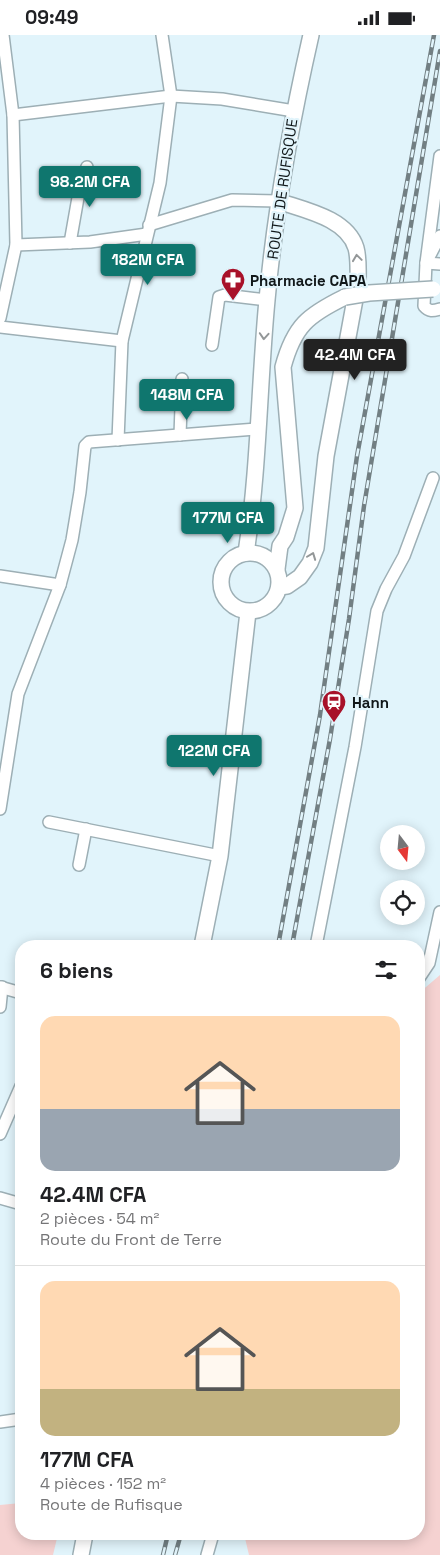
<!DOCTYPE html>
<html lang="fr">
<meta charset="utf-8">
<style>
body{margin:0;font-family:"Space Grotesk",sans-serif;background:#f6f6f6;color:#202124;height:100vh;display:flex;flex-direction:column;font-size:19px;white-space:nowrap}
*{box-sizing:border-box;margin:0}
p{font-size:16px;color:#757577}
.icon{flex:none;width:28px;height:28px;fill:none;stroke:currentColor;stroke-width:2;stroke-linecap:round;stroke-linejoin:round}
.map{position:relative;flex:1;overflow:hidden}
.drawer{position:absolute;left:15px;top:905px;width:410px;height:600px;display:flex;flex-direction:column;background:#fff;border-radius:20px;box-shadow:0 2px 12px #0003}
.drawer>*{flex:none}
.needle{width:32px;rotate:164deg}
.controls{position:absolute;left:380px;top:790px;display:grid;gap:10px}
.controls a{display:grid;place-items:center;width:45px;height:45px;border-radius:50%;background:#fff;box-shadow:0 2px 12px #0003;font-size:25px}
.price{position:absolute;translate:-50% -42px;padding:0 11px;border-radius:5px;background:#0f766e;color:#fff;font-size:16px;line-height:32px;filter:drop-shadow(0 1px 2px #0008)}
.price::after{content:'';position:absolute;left:50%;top:30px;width:15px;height:11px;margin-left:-8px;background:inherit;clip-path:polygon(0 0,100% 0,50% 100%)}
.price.current{background:#222;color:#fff}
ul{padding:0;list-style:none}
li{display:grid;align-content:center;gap:10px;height:265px;padding:0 25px}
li+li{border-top:1px solid #e0e0e0}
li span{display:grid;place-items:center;height:155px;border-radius:15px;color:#555}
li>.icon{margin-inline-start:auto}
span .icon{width:90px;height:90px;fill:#fffc;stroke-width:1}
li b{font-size:21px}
h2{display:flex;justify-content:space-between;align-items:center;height:60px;padding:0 25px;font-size:21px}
.status{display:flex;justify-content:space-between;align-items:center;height:35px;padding:0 25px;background:#fff;direction:ltr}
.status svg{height:14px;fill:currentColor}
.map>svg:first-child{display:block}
</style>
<div class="status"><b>09:49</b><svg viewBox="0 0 49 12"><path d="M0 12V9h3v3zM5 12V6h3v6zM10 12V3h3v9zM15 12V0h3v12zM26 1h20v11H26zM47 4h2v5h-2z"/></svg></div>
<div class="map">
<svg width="440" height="1520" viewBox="0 0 440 1520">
<rect width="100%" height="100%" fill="#e1f4fb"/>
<g fill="#f5d2d1">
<polygon points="440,940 440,1520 249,1520 244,1499 419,1499 419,958"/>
<polygon points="21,1468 21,1499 58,1499 53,1520 0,1520 0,1470"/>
</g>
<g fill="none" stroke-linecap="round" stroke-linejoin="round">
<defs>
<g id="street">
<polyline points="13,80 171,61 222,64 294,76"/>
<path d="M440,121L426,228L424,271C429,277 433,276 440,274"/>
<polyline points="149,190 232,165 278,166"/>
<polyline points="70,208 79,157 87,132"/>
<polyline points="16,210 90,207 147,199"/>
<polyline points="429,222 440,201"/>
<polyline points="426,228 440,229"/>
<polyline points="0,283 16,210 13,80 3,0"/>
<polyline points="0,292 122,306"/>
<polyline points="212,310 219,262 225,260 267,265"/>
<polyline points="180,400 182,344"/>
<polyline points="118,405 122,306 160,148 171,61 162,0"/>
<polyline points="0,541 60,550"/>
<polyline points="0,774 18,659 60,550 72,505 80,457 85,411 89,407 257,394"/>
<polyline points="49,787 220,821"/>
<polyline points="79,830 86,794"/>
<polyline points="316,911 355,712 377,576 386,554 404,521 433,443"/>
<polyline points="419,943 429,928 440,877"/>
<polyline points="0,952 21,958"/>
<polyline points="0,972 2,952"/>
<polyline points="0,1099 21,1051"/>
<polyline points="0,1163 21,1169"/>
<polyline points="0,1387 21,1384"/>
<polyline points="207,1520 213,1499"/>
</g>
<g id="secondary">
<path d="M278,166C304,175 347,183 356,213C359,224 358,236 358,248L326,421L316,513L310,528L300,542L287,551L279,552"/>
<circle cx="250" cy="547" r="29"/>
<path d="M246,518C259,434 259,349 267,265C275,175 291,88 311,0"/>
<path d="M277,534L280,511L286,502L295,473L283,332C294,291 308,280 345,262"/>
<polyline points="202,911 220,821 248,577"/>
<polyline points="81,1520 85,1499"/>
</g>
</defs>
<use href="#street" stroke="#9dafb5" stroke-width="14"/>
<use href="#secondary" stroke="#9dafb5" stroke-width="18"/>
<use href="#street" stroke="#fff" stroke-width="11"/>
<use href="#secondary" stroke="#fff" stroke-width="15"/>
<defs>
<g id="rail">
<polyline points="278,911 320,680 357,421 434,0"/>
<polyline points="292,911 330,704 349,584 364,471 440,16"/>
<polyline points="163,1520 168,1499"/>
<polyline points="175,1520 181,1499"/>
</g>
</defs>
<use href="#rail" stroke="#727f83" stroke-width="4.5"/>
<use href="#rail" stroke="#e1f4fb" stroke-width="2.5" stroke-dasharray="8" stroke-linecap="butt"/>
<defs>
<polyline id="secondary-bridge" points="345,262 369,258 433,254"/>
</defs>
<use href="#secondary-bridge" stroke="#9dafb5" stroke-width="18" stroke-linecap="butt"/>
<use href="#secondary-bridge" stroke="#fff" stroke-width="15"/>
</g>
<defs><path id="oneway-chevron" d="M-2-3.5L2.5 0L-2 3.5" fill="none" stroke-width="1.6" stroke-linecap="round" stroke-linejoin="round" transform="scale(1.25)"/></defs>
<g stroke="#939798">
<use href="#oneway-chevron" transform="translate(357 223) rotate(-98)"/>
<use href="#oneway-chevron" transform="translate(264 301) rotate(94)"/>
<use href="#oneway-chevron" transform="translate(312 521) rotate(-69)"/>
</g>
<defs>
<symbol id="pharmacy-pin" viewBox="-11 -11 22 30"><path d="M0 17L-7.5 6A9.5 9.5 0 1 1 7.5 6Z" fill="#a81129" stroke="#e1f4fb"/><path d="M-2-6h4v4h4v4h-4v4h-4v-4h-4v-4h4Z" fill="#fff"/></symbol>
<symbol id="station-pin" viewBox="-11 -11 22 30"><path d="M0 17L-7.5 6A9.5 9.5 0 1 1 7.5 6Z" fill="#a81129" stroke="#e1f4fb"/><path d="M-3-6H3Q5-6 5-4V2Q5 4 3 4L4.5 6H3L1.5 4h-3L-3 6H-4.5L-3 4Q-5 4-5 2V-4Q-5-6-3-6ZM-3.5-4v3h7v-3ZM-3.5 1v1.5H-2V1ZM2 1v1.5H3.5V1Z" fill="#fff"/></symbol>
</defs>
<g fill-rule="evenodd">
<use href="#pharmacy-pin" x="219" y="231" width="28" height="38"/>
<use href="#station-pin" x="320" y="653" width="28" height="38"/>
</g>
<g text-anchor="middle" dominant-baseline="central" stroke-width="4.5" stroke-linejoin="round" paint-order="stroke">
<g font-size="15" fill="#101719" stroke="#e1f4fb">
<text transform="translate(282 154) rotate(-82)">ROUTE DE RUFISQUE</text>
</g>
<g font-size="15" font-weight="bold" fill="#101719" stroke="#e1f4fb" text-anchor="start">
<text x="250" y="245">Pharmacie CAPA</text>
<text x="352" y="667">Hann</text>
</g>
</g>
</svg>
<div class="controls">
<a><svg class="needle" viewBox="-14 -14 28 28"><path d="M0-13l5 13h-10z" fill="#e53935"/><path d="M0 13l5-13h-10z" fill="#757577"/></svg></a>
<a><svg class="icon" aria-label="locate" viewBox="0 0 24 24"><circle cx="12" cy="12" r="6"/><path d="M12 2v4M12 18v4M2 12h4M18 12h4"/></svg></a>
</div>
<b class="price" style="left:90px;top:173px">98.2M CFA</b>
<b class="price" style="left:148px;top:251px">182M CFA</b>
<b class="price current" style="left:355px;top:346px">42.4M CFA</b>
<b class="price" style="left:187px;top:386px">148M CFA</b>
<b class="price" style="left:228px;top:509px">177M CFA</b>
<b class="price" style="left:214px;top:742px">122M CFA</b>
<section class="drawer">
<h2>6 biens<svg class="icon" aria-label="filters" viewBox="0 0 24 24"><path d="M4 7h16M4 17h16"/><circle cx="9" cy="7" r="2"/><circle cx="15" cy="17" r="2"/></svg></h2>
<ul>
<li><span style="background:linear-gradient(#ffd9b3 60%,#9aa5b1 0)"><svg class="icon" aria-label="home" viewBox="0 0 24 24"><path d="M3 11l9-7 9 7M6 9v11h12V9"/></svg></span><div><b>42.4M CFA</b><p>2 pièces · 54 m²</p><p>Route du Front de Terre</p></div></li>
<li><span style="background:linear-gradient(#ffd9b3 70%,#c2b280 0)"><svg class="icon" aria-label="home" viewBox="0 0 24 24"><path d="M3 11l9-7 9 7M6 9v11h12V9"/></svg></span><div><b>177M CFA</b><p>4 pièces · 152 m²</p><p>Route de Rufisque</p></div></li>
</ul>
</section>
</div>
